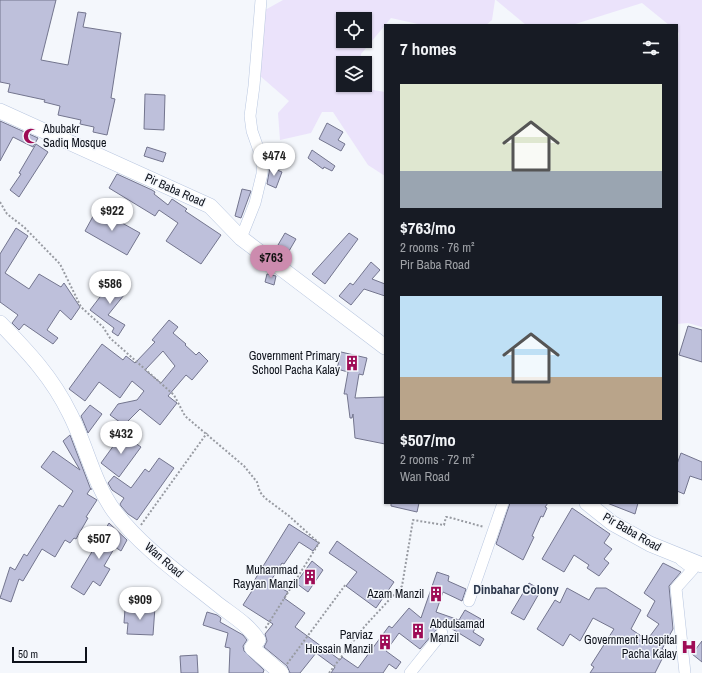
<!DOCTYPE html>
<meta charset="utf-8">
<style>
body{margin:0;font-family:"Archivo Narrow",sans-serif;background:#242831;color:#f1f3f6;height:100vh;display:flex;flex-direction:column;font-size:15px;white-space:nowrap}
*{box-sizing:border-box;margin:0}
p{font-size:13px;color:#9ea1a6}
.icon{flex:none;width:22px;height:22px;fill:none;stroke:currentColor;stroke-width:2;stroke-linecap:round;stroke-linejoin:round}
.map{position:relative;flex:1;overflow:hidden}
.details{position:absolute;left:384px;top:24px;width:294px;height:480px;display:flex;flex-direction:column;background:#171b24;border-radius:0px;box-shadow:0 1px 3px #0004}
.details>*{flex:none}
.controls{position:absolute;left:336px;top:12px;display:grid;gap:8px}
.controls a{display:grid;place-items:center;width:36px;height:36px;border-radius:0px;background:#171b24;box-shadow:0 1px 3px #0004;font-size:20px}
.scale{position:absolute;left:12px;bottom:10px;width:75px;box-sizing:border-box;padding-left:4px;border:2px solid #0e121b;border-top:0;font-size:11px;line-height:14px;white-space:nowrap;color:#0e121b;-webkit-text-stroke:3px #f4f7fc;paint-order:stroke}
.price{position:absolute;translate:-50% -34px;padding:0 9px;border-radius:14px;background:#fff;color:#222;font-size:13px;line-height:26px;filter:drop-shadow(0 1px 2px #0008)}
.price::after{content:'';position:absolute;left:50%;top:24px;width:12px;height:9px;margin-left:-6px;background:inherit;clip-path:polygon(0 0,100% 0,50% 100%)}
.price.on{background:#cc8bae;color:#111}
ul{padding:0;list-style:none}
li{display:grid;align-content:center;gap:8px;height:212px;padding:0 16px}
li span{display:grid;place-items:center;height:124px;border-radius:0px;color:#555}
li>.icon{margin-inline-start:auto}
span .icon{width:72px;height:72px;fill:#fffc;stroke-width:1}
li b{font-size:17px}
h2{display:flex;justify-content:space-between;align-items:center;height:48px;padding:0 16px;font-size:17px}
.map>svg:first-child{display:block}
</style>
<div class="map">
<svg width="702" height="673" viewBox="0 0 702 673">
<rect width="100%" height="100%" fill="#f4f7fc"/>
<g fill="#ebe3fb" fill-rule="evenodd">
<path d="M283,0H495L492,20L486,25L418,24L391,18L361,54V63H343V85H365V83L368,89L385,92V176L368,165L333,112H322L311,133L280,140L278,113L289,101L259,75L265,10ZM343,19H365V41H343Z"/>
<polygon points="496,0 702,0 702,327 688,323 677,324 677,56 679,33 677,31 677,25 669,25 642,3 572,25 526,25"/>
</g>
<g fill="#bec0db" stroke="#73758e" fill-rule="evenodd">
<polygon points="0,0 56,0 41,60 68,65 78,12 86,13 83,27 121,33 111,98 115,99 107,135 93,132 94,127 80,124 81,120 58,115 60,106 44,102 45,100 8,92 10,84 0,82"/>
<polygon points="145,94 165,95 164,130 144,129"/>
<polygon points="0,121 38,138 33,147 13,137 0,161"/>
<polygon points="327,123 343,132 338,140 345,144 341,151 319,139"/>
<polygon points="36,144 48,152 19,197 10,190 21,174 19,173"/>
<polygon points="147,147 166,153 163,162 144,156"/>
<polygon points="312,150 335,166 332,171 324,167 323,169 308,158"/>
<polygon points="270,167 282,172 276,188 267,184"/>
<polygon points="117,174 152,190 155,192 154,194 168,205 172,199 187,209 185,211 221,235 201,264 166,241 178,223 159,210 155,216 109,188"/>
<polygon points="242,189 251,191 241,218 235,216"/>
<polygon points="97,209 140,233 127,255 85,231"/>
<polygon points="16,228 28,236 5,273 29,289 39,274 61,287 64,283 80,307 71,320 60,310 47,330 58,338 53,344 24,324 19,330 12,323 18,315 0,302 0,254"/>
<polygon points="285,233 296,239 289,251 278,245"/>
<polygon points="349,233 358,239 325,284 312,274"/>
<polygon points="371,262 380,270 372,279 385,284 385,296 364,289 351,305 339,296 350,283 353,285"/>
<polygon points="267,274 276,276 274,285 265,282"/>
<polygon points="113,280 128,290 108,315 125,325 118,336 112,332 114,328 90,310"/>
<path d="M169,320L178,327L173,333L186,344L185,345L196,355L199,352L208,361L192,380L186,375L168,396L177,403L160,425L140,409L124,425L110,415L118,404L137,400L144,391L132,381L120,398L99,382L85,401L69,389L102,344L123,360L126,356L135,363L155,342L152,340ZM163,351L175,366L161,383L145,370Z"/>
<polygon points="688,326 702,330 702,362 679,355"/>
<polygon points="341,352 367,358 363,375 359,374 355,398 385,397 385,444 355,438 353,414 352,418 350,418 347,394 344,394 348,372 337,369"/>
<polygon points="90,405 102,414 88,433 81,416"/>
<polygon points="122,434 141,447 119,477 101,463"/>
<polygon points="70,435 91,490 91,488 87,494 97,500 86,517 88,518 76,539 74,538 70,543 65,540 55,557 42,549 23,581 19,579 11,602 0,598 10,567 15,570 24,554 27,556 59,505 63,507 73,491 41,467 53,451 80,470 63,441"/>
<polygon points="681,453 702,462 702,480 690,476 684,494 677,491 677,464"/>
<polygon points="159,458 174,468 137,520 128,514 121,506 120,504 124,498 112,490 108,483 114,476 131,488 145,469 149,472"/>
<polygon points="391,503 419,503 417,512 391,506"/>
<polygon points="510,503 548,503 545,507 547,508 543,517 541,516 532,536 534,537 523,560 496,544"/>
<polygon points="607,503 638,503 635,514"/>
<polygon points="572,508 610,534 604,543 612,549 604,559 609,563 599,576 587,568 589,565 574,555 564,572 542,559"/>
<polygon points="109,523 127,540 121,551 115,547 104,566 110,569 100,586 93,581 84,595 71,587"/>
<polygon points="289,524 319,543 313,551 299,542 284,564 282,563 270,582 288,592 284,598 305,613 295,627 340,660 342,657 358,668 389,626 392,628 409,608 421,618 437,572 449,576 448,581 466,589 462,601 443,592 436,612 459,620 465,610 481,619 473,632 484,639 480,646 444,624 437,629 420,649 399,633 386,651 401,662 396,669 389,664 383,673 331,673 335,667 316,653 300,673 290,673 287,666 264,647 267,641 265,634 273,624 243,605 257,583 254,581"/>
<polygon points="337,541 394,582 376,608 346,586 357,572 329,553"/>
<polygon points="312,561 323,570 308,592 296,583"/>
<polygon points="663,563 681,572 669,586 673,629 662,649 666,651 655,673 590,673 594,667 591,665 614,629 593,618 580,641 570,634 563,646 537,629 555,600 560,603 567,588 589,600 596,588 606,588 641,610 631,629 647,640 659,624 647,616 655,601 644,593"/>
<polygon points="529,583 541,590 524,620 511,613"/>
<polygon points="143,606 155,607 153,635 127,634 128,623 124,623 125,609 142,610"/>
<polygon points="207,612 217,615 221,618 220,622 243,635 247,640 243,646 244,651 264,670 263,673 229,673 230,648 225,647 228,633 203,625"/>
<polygon points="702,641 702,662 692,654"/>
<polygon points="197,655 198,673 181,673 180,656"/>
</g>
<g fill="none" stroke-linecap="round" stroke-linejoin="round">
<defs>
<g id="street">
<polyline points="241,238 255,203 262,174 263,162 252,131 250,116 254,86 261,0"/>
<polyline points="681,560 693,569 676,588 685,673"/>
<polyline points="469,601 503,503"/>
<polyline points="410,673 442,633"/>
</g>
<g id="secondary">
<polyline points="0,111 210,206 241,238 385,347"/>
<path d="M0,323C28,352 52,377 70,414C86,445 93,482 114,511C141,547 180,574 215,602C230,614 248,624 258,640L252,648L281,673"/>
<polyline points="587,503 612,523 650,544 702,565"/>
</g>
</defs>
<use href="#street" stroke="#b9c7e0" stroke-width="12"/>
<use href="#secondary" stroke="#b9c7e0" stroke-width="16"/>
<g stroke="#989ba2" stroke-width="2" stroke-dasharray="2 2" stroke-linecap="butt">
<polyline points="0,202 7,214 24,227 60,264 81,307 103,327 110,338 174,395 185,416 244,466 257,482 260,492 265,498 289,516 319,543 265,629"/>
<polyline points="141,525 207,433"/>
<polyline points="287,664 346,584"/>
<polyline points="329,673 365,626 402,586 413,520 444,525 446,517 448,517 484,527"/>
</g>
<use href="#street" stroke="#fff" stroke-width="11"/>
<use href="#secondary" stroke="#fff" stroke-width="15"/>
</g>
<defs>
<symbol id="mosque-bare" viewBox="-9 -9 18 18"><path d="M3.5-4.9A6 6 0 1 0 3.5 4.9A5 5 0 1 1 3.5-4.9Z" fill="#9e0b55" stroke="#f4f7fc" stroke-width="2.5" paint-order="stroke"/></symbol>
<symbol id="building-bare" viewBox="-9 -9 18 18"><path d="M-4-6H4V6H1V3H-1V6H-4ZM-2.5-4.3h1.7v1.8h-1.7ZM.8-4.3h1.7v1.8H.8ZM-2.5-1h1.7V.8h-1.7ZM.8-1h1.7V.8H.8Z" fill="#9e0b55" stroke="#f4f7fc" stroke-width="2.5" paint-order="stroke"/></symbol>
<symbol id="hospital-bare" viewBox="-9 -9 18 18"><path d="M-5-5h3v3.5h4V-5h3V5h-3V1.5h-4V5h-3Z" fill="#9e0b55" stroke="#f4f7fc" stroke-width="2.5" paint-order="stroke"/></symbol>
</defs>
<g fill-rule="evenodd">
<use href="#mosque-bare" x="20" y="125" width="22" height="22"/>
<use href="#building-bare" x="341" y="352" width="22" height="22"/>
<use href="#building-bare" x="299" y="566" width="22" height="22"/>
<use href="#building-bare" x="425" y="583" width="22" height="22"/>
<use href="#building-bare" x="407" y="620" width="22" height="22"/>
<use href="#building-bare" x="374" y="631" width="22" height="22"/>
<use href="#hospital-bare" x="678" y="636" width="22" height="22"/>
</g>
<g text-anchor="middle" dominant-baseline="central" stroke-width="3" stroke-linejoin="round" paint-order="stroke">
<g font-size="12" fill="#0e121b" stroke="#f4f7fc" text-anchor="end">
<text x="43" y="129" text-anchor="start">Abubakr<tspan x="43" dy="14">Sadiq Mosque</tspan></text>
<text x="340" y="356">Government Primary<tspan x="340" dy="14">School Pacha Kalay</tspan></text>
<text x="298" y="570">Muhammad<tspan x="298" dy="14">Rayyan Manzil</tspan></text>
<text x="424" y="594">Azam Manzil</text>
<text x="430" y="624" text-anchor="start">Abdulsamad<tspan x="430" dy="14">Manzil</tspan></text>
<text x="373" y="635">Parviaz<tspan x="373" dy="14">Hussain Manzil</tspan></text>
<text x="677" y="640">Government Hospital<tspan x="677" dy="14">Pacha Kalay</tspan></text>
</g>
<g font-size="12" fill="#0e121b" stroke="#f4f7fc">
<text transform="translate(175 190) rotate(24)">Pir Baba Road</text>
<text transform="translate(632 532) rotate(30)">Pir Baba Road</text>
<text transform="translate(164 560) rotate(41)">Wan Road</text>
</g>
<g font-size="13" font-weight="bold" fill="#2c374b" stroke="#f4f7fc">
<text x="516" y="589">Dinbahar Colony</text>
</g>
</g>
</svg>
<div class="controls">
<a><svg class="icon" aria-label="locate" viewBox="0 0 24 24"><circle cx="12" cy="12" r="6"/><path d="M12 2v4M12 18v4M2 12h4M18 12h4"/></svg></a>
<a><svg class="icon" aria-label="layers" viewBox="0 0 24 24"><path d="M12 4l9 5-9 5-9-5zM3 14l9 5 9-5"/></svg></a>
</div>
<div class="scale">50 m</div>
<b class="price" style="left:274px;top:177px">$474</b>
<b class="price" style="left:112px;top:232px">$922</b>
<b class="price on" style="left:271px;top:279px">$763</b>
<b class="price" style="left:110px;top:305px">$586</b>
<b class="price" style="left:121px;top:455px">$432</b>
<b class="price" style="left:99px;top:560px">$507</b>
<b class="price" style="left:140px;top:621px">$909</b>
<section class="details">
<h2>7 homes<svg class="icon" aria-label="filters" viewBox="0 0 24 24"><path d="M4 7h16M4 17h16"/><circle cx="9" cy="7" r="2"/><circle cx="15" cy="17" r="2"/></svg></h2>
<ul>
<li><span style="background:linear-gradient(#dfe7d0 70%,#9aa5b1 0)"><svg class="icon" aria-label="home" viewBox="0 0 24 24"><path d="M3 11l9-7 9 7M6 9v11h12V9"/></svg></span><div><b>$763/mo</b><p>2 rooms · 76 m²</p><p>Pir Baba Road</p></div></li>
<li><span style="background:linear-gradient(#bfe0f5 65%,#b9a48a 0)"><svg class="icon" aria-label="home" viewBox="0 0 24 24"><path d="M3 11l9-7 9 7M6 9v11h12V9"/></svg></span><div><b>$507/mo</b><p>2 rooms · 72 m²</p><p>Wan Road</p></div></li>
</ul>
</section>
</div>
